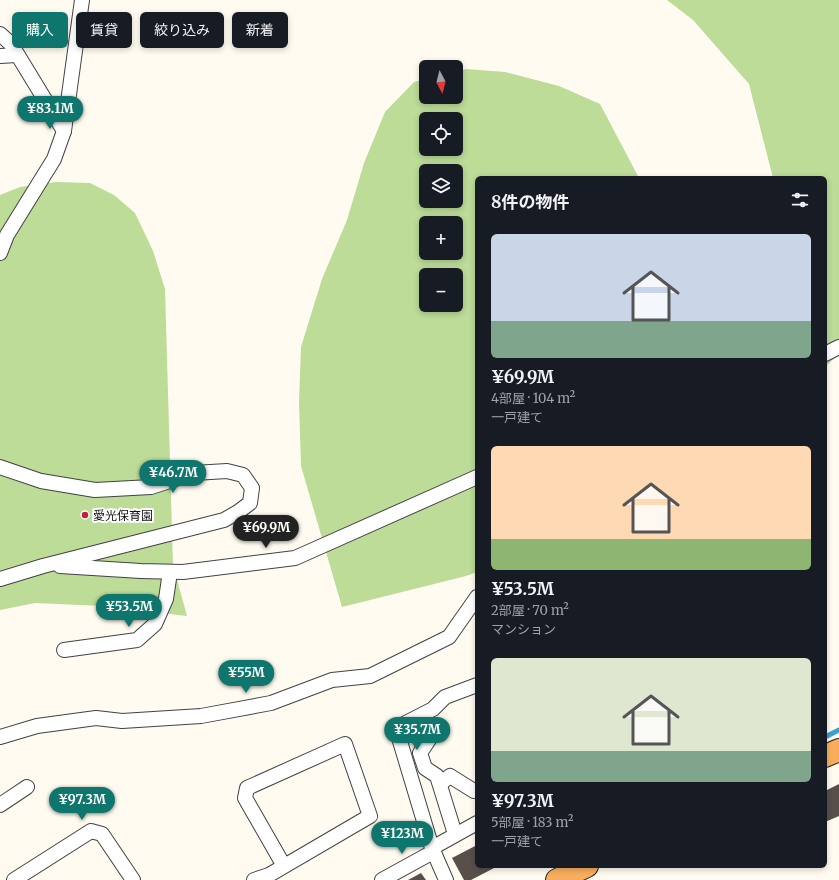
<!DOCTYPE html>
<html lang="ja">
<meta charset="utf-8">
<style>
body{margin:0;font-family:Merriweather,"Noto Sans JP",serif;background:#20242c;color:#f1f3f6;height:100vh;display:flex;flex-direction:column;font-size:15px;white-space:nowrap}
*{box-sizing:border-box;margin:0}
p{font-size:13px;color:#9ea1a6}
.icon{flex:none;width:22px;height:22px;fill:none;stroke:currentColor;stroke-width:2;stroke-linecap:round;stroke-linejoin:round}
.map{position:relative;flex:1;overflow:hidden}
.drawer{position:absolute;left:475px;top:176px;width:352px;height:692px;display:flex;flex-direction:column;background:#171b24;border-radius:6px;box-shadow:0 2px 6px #0003}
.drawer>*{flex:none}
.hud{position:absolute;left:12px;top:12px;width:380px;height:36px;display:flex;gap:8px}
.needle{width:26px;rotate:173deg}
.tools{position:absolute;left:419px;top:60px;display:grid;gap:8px}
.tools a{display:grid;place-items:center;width:44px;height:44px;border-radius:6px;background:#171b24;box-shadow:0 2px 6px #0003;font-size:20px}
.price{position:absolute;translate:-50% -34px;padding:0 9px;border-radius:14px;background:#0f766e;color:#fff;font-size:13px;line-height:26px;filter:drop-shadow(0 1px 2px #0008)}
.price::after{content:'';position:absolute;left:50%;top:24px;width:12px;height:9px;margin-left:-6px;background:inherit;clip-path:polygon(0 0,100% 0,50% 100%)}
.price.on{background:#222;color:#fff}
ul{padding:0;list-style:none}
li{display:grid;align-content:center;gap:8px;height:212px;padding:0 16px}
li span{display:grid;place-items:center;height:124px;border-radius:6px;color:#555}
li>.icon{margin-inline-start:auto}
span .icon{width:72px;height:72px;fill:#fffc;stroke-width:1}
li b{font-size:17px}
h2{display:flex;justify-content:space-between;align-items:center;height:48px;padding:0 16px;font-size:17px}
.tag{padding:0 14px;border-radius:6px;background:#171b24;box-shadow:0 2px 6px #0003;font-size:14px;line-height:36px}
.tag.on{background:#0f766e;color:#fff}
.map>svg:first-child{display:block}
</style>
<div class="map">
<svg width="839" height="880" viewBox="0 0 839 880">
<rect width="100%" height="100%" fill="#fffbf0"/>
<g fill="#bcdc98" fill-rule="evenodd">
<polygon points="667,0 839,0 839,354 825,367 825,178 773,178 749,84 693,20"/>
<path d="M466,69L505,72L559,86L600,104L639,178H477V572L466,576L342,607L301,466L299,402L301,347L322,279L347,220L364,163L385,112L414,82L426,79V97H456V72ZM426,119H456V149H426ZM426,171H456V201H426ZM426,223H456V253H426ZM426,275H456V305H426Z"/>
<polygon points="56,182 90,183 114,195 135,213 153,251 165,289 173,565 187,616 103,606 35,603 0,610 0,195 20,187"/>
</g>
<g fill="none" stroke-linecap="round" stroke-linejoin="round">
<polyline stroke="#39a1d0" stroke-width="5" points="825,737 839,730"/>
</g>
<g fill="#584f4b">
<polygon points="839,784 839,816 825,822 825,791"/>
<polygon points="477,845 477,866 498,866 471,880 464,880 452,858"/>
<polygon points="421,873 426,880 408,880"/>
</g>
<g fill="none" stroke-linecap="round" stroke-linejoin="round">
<defs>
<g id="minor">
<polyline points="0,34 11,44 64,131"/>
<polyline points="0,56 17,55"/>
<polyline points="0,253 7,235 54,159 64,131 82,0"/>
<polyline points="825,354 839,347"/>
<polyline points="0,467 41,481 95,490 151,487 194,473 227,471 243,475 252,488 250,503 238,512 224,520 43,566 0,579"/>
<polyline points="60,566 141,571 183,572 295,558 477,477"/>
<polyline points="64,650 137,640 155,624 166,599 170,572"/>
<polyline points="438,726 420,753 425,768 437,776 455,834"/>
<polyline points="0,737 37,726 96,718 122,721 201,716 271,703 332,680 370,676 449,637 477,597"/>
<polyline points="440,784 450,776 474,791 477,790"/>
<polyline points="0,805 27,787"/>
<polyline points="432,848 477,823"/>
<polyline points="14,880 91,831 102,834 133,880"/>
<polyline points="254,880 269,875 370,816 345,744 247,788 245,798 284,866"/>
<polyline points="382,880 433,852"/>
<polyline points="446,880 432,848 396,728 433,709 445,697 477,685"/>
</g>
<g id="trunk">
<polyline points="825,756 839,750"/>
<polyline points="557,880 587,866"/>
</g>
</defs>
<use href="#minor" stroke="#424242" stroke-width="16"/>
<use href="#trunk" stroke="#202020" stroke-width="24"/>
<use href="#minor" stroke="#fff" stroke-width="14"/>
<use href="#trunk" stroke="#f9ae5d" stroke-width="22"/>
</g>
<circle fill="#c22339" stroke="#fff" stroke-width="1.5" cx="85" cy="515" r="4"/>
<g text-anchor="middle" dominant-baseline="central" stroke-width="4" stroke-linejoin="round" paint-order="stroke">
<g font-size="12" fill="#0f0f0f" stroke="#fff" text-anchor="start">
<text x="93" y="515">愛光保育園</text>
</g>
</g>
</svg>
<div class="tools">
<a><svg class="needle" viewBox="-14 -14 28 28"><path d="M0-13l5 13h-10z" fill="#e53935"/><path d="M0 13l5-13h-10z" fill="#9ea1a6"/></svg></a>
<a><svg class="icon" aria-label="locate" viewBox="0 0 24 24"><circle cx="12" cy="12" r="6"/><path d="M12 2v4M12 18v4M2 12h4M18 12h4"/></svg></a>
<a><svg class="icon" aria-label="layers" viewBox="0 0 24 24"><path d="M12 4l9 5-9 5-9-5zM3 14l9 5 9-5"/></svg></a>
<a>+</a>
<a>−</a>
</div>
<b class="price" style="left:50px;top:130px">¥83.1M</b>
<b class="price" style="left:173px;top:494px">¥46.7M</b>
<b class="price on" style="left:266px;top:549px">¥69.9M</b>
<b class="price" style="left:129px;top:628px">¥53.5M</b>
<b class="price" style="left:246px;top:694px">¥55M</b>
<b class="price" style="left:417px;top:751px">¥35.7M</b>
<b class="price" style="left:82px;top:821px">¥97.3M</b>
<b class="price" style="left:402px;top:855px">¥123M</b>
<div class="hud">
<a class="tag on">購入</a>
<a class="tag">賃貸</a>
<a class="tag">絞り込み</a>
<a class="tag">新着</a>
</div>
<section class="drawer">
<h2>8件の物件<svg class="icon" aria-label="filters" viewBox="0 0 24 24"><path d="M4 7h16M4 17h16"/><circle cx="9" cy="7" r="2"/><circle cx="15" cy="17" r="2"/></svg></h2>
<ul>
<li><span style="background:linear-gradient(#c9d6e8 70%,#7fa58c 0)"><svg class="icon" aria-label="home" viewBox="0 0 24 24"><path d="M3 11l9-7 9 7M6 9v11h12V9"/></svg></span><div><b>¥69.9M</b><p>4部屋 · 104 m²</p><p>一戸建て</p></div></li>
<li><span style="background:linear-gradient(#ffd9b3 75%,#8fb573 0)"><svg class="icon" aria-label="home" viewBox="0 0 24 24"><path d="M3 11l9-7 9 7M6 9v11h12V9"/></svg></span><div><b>¥53.5M</b><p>2部屋 · 70 m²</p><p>マンション</p></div></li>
<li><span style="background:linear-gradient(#dfe7d0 75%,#7fa58c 0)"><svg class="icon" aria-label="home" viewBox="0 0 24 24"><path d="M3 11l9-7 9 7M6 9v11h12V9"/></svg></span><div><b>¥97.3M</b><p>5部屋 · 183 m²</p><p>一戸建て</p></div></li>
</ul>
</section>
</div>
